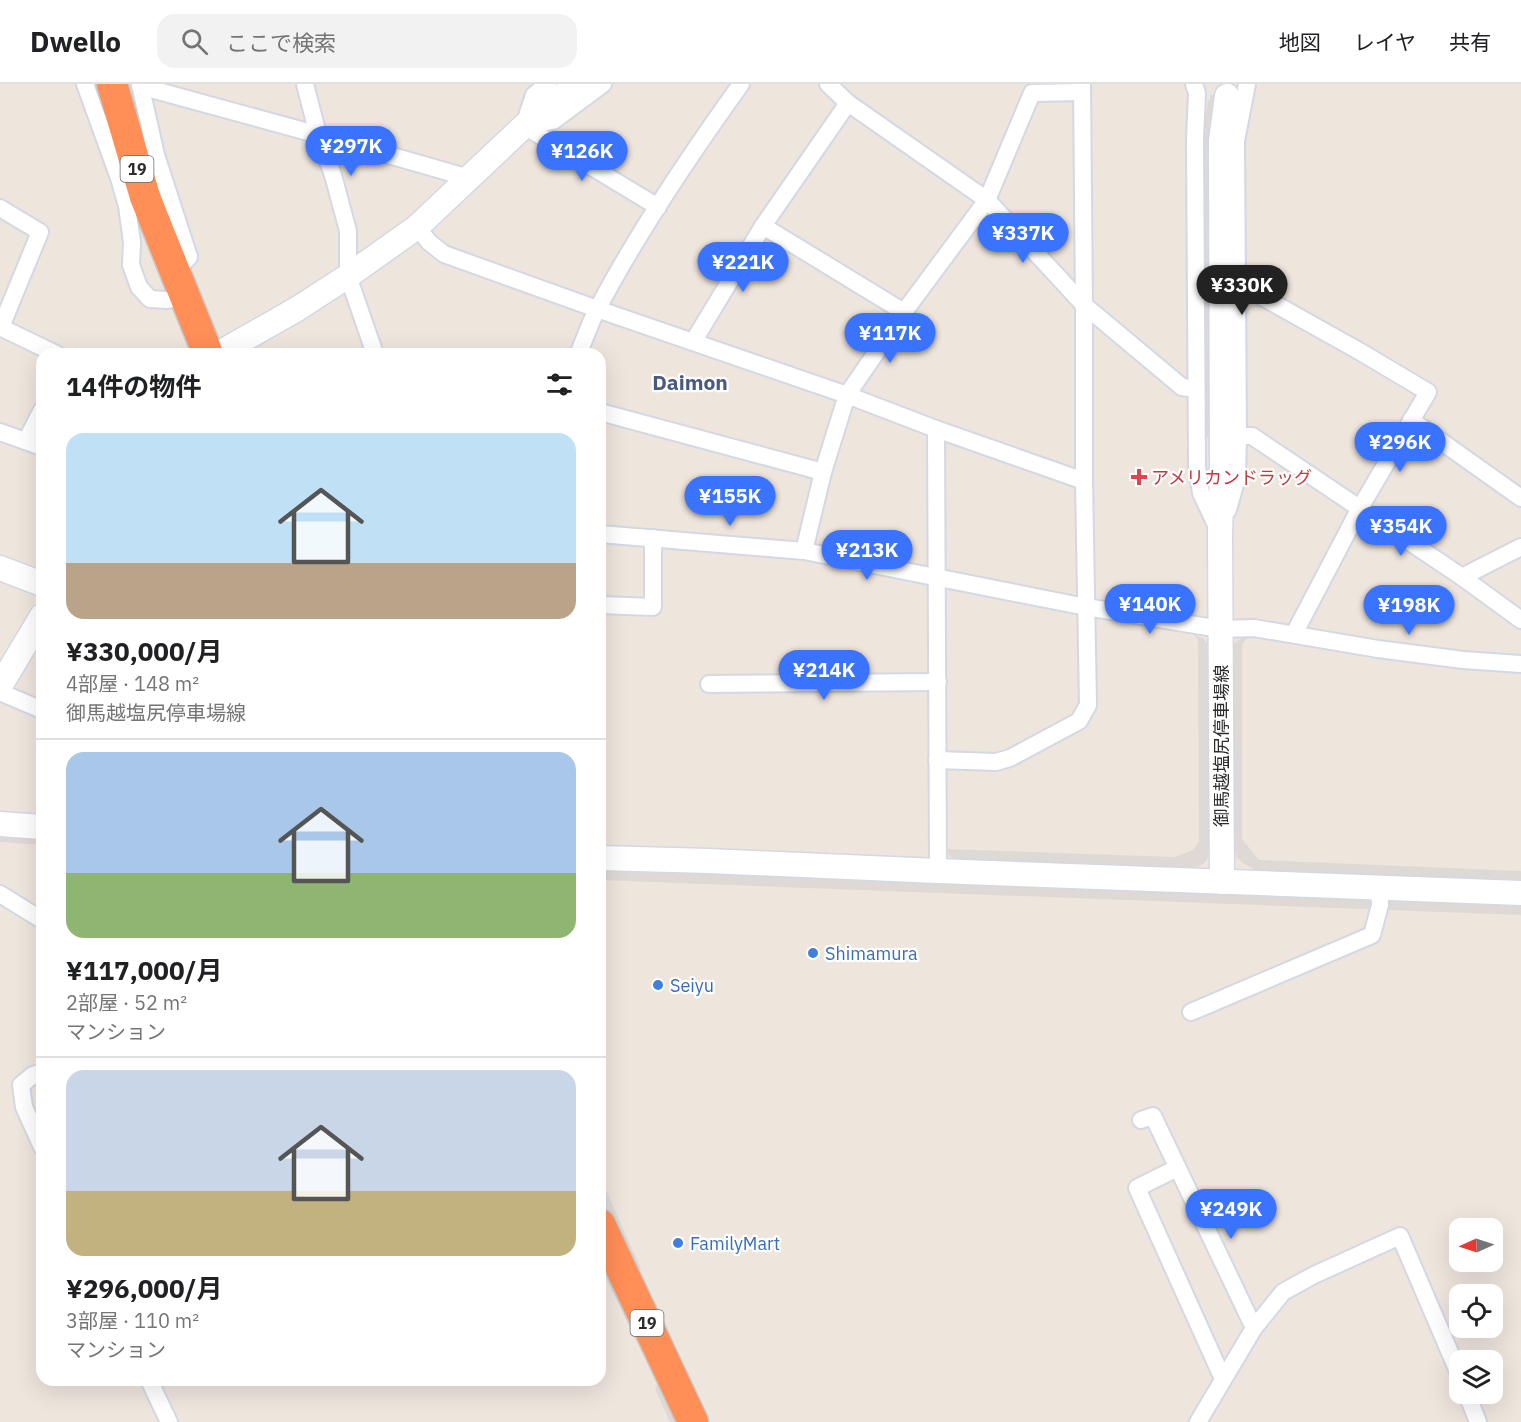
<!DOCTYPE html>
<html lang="ja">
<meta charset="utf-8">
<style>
body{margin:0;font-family:"IBM Plex Sans","Noto Sans JP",sans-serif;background:#f2f2f2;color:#202124;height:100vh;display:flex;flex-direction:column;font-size:22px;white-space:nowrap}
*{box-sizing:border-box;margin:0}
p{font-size:20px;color:#757577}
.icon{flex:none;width:33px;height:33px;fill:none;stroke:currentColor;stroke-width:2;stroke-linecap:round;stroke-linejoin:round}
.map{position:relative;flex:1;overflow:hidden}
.details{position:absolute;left:36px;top:264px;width:570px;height:1038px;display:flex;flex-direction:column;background:#fff;border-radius:18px;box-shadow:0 6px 24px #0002}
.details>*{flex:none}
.needle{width:39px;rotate:267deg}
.controls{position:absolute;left:1449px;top:1134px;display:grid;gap:12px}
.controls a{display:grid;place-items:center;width:54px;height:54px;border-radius:12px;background:#fff;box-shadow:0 6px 24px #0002;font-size:30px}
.price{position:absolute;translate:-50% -51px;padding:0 14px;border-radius:21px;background:#3973ff;color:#fff;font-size:20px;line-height:39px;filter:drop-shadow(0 2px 3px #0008)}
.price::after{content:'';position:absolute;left:50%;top:36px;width:18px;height:14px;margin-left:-9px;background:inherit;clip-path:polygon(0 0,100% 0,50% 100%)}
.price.on{background:#222;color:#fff}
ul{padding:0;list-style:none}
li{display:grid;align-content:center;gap:12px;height:318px;padding:0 30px}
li+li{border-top:2px solid #e0e0e0}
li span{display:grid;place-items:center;height:186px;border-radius:18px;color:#555}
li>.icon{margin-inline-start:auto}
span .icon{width:108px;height:108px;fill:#fffc;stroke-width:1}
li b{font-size:26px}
h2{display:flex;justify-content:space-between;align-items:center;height:72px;padding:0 30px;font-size:26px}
header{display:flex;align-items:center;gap:36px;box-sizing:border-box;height:84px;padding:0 30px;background:#fff;border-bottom:2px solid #e0e0e0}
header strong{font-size:28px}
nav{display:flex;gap:33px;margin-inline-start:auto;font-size:21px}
.search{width:420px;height:54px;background:#f2f2f2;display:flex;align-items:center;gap:15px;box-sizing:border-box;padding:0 21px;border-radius:18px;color:#757577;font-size:22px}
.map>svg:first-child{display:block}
</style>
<header>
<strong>Dwello</strong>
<div class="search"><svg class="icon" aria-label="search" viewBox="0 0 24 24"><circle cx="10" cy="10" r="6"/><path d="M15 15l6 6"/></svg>ここで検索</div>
<nav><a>地図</a><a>レイヤ</a><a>共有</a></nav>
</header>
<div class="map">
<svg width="1521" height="1338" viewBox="0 0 1521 1338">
<rect width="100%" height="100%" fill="#eee5dd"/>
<g fill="#ded9d5">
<polygon points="1210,11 1218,11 1215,353 1204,353 1204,52 1208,16 1210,16"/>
<polygon points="1194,551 1203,554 1207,559 1210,761 1209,770 1206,777 1200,782 1193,784 955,775 950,773 946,765 1175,773 1193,766 1199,758 1198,556"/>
<polygon points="1242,554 1247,554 1242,561 1242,755 1259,776 1521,787 1521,798 1255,786 1243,779 1237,774 1234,764 1231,565 1236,558"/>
<polygon points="0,751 42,753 42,761 0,758"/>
<polygon points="600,785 1521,821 1521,831 600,796"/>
<polygon points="600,1093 605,1104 641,1185 632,1184 600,1111"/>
<polygon points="600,1171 682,1338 670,1338 655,1305 658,1299 600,1183"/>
</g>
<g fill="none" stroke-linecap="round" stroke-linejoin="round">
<defs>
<g id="street">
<polyline points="85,0 119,94 127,122 132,158 131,181 139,203 150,215 166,216 185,213"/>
<polyline points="140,0 156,71 189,173 175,188"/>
<polyline points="305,0 316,43 333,91 348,147 348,192 375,270"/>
<polyline points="828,0 848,19 987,116 1084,221 1182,303 1196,305"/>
<polyline points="1194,0 1197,9 1195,54 1197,383 1201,409 1217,443"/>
<polyline points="140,2 319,51 469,94"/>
<polyline points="524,41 534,11 548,0"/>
<polyline points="524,42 658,123"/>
<polyline points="527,42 553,37 603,0"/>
<polyline points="0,124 40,148 1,243"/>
<polyline points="763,142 904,228"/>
<polyline points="417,143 429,158 444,170 597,225 847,311 936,345 1084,397"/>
<polyline points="1237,202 1257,210 1359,267 1428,308 1360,424 1294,550"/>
<polyline points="0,243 56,270"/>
<polyline points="693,258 763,142 848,19"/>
<path d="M578,270C585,255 590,238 598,224C639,146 690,71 741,0"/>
<polyline points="600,328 823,388"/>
<polyline points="1411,336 1521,414"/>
<polyline points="936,345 938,787"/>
<polyline points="0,348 42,363"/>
<polyline points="1238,352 1252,352 1462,493 1521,536"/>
<polyline points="26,357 42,326"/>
<polyline points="1228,426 1237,393 1238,352 1236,57 1247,0"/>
<polyline points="600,450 804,467 1086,523 1220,545 1254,544 1378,565 1463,576 1521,580"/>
<polyline points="804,467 823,388 847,311 904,228 987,116 1032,9 1082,8"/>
<polyline points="1462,493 1521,463"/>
<polyline points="600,521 653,523 653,454"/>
<polyline points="709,600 938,598"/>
<polyline points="0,608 42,626"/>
<polyline points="937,676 996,678 1010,674 1079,637 1088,621 1084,397 1084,221 1082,0"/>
<polyline points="0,810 42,836"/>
<polyline points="1191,928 1372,851 1380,821 1379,804"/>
<polyline points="42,988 33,991 21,1001 24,1023 42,1063"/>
<polyline points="1141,1036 1153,1032 1254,1244"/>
<polyline points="1177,1084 1137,1104 1223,1295"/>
<polyline points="149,1296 169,1338"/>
<polyline points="1467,1310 1478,1338"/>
<polyline points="1198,1338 1254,1244 1283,1208 1314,1191 1400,1152 1460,1292"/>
</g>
<g id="secondary">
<polyline points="218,270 297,225 348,192 417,143 524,42 577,0"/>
<polyline points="0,484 42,500"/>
<polyline points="0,602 42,532"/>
<polyline points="0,740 42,743"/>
<polyline points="600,774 709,777 938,787 1521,809"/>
<polyline points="1222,798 1220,450 1222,386 1221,57 1227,12"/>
</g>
<g id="highway">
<polyline points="112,0 145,113 208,270"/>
<polyline points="600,1140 693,1338"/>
</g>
</defs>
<use href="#street" stroke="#d3d8e5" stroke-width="20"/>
<use href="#secondary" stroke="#d3d8e5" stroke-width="27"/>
<use href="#highway" stroke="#c8c8c8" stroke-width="33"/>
<use href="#street" stroke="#fff" stroke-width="16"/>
<use href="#secondary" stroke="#fff" stroke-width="24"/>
<use href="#highway" stroke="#ff8e57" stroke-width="30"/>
</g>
<path fill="#e0444e" stroke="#fff" stroke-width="2" d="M1136 384h6v6h6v6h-6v6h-6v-6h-6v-6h6z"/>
<g fill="#3f7fe0" stroke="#fff" stroke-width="2">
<circle cx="813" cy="869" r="6"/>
<circle cx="658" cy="901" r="6"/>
<circle cx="678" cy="1159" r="6"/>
</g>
<g text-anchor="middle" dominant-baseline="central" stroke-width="4.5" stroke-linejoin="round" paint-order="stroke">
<g fill="#fff" stroke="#6b6b6b" stroke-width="1.5">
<rect x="120.5" y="72" width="33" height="26" rx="4.5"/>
<rect x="630.5" y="1226" width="33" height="26" rx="4.5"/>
</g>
<g font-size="16" font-weight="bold" fill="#2c2c2c">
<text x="137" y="85">19</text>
<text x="647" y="1239">19</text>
</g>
<g font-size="18" fill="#be3a42" stroke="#fff" text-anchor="start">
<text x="1151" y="393">アメリカンドラッグ</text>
</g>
<g font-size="18" fill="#2c2c2c" stroke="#fff">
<text transform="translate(1221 662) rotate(-90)">御馬越塩尻停車場線</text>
</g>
<g font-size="18" fill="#366cbe" stroke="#fff" text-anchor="start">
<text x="825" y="869">Shimamura</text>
<text x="670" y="901">Seiyu</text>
<text x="690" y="1159">FamilyMart</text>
</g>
<g font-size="21" font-weight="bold" fill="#4a597f" stroke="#fff">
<text x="690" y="298">Daimon</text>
</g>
</g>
</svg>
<div class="controls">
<a><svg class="needle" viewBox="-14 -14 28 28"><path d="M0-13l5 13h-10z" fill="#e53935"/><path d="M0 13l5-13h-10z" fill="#757577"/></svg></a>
<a><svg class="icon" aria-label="locate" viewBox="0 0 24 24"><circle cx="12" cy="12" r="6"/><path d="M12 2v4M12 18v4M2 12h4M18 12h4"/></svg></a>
<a><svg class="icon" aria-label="layers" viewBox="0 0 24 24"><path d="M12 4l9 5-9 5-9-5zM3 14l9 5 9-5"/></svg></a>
</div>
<b class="price" style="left:351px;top:93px">¥297K</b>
<b class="price" style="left:582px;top:98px">¥126K</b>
<b class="price" style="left:1023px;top:180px">¥337K</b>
<b class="price" style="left:743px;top:209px">¥221K</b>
<b class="price on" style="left:1242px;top:232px">¥330K</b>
<b class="price" style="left:890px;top:280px">¥117K</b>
<b class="price" style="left:1400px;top:389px">¥296K</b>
<b class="price" style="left:730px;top:443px">¥155K</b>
<b class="price" style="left:1401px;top:473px">¥354K</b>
<b class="price" style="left:867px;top:497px">¥213K</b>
<b class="price" style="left:1150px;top:551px">¥140K</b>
<b class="price" style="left:1409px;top:552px">¥198K</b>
<b class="price" style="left:824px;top:617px">¥214K</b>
<b class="price" style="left:1231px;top:1156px">¥249K</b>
<section class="details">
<h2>14件の物件<svg class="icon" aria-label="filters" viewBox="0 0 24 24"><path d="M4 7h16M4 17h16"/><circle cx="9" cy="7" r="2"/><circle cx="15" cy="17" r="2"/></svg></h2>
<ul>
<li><span style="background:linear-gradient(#bfe0f5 70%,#b9a48a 0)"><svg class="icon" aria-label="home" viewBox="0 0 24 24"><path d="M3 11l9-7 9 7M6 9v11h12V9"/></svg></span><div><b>¥330,000/月</b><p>4部屋 · 148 m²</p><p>御馬越塩尻停車場線</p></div></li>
<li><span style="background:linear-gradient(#a9c7e8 65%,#8fb573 0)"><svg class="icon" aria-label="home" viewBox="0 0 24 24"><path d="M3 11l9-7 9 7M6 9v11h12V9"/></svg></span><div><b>¥117,000/月</b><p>2部屋 · 52 m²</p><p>マンション</p></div></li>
<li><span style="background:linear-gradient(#c9d6e8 65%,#c2b280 0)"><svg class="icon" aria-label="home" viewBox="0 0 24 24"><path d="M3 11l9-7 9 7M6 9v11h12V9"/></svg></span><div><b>¥296,000/月</b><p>3部屋 · 110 m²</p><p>マンション</p></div></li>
</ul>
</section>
</div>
